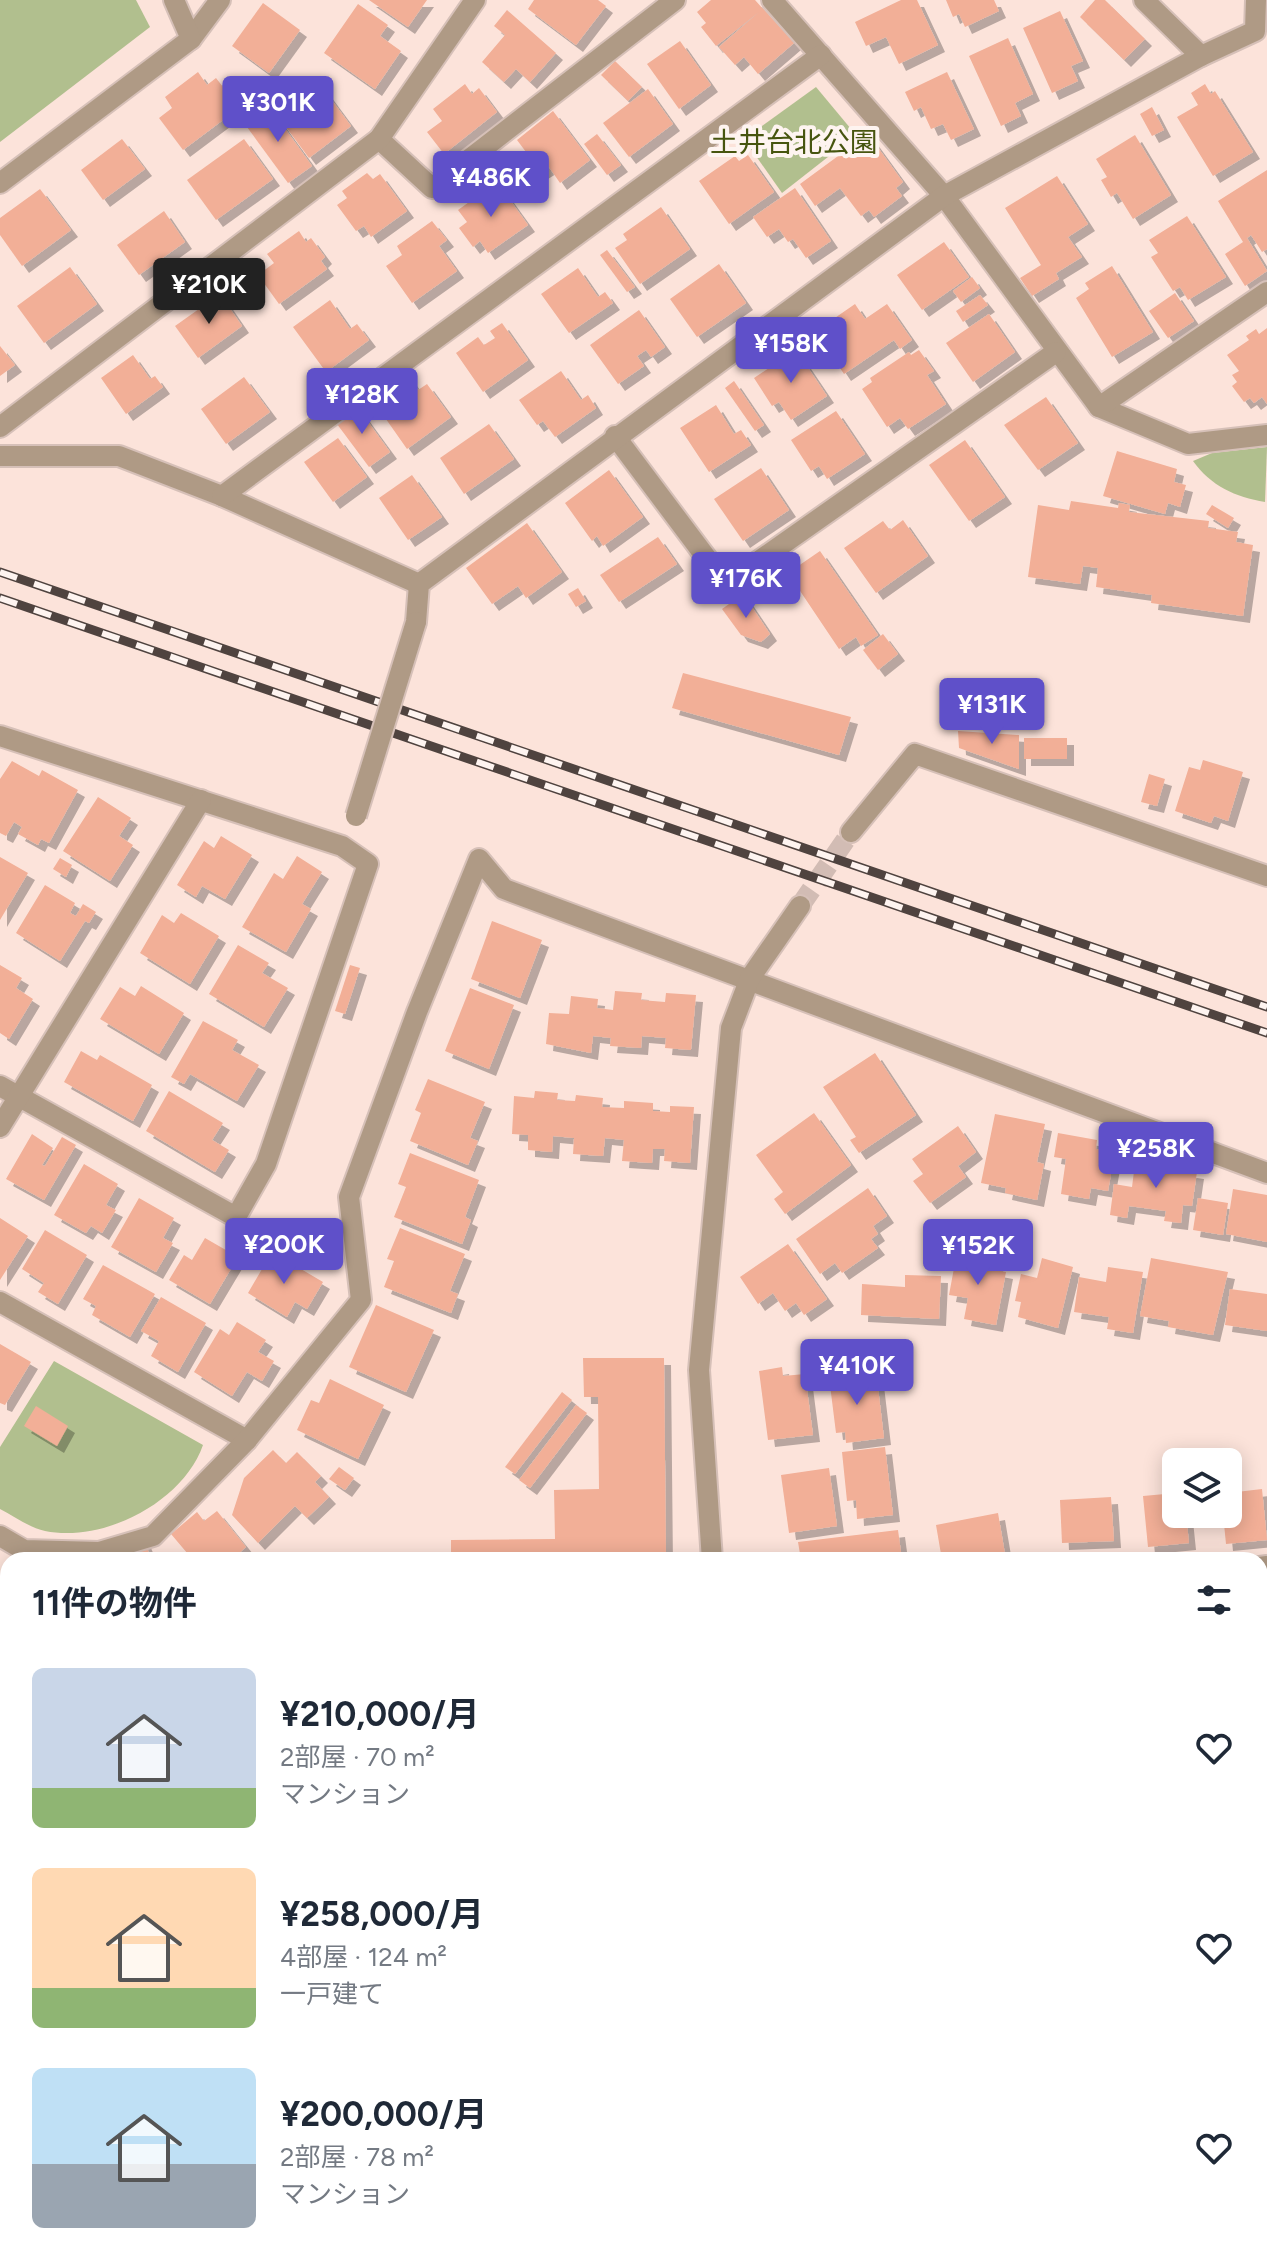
<!DOCTYPE html>
<html lang="ja">
<meta charset="utf-8">
<style>
body{margin:0;font-family:Figtree,"Noto Sans JP",sans-serif;background:#f6f6f7;color:#1f2937;height:100vh;display:flex;flex-direction:column;font-size:30px;white-space:nowrap}
*{box-sizing:border-box;margin:0}
p{font-size:26px;color:#747a83}
.icon{flex:none;width:44px;height:44px;fill:none;stroke:currentColor;stroke-width:2;stroke-linecap:round;stroke-linejoin:round}
.map{position:relative;flex:1;overflow:hidden}
.details{position:absolute;left:0px;top:1552px;width:1268px;height:712px;display:flex;flex-direction:column;background:#fff;border-radius:24px 24px 0 0;box-shadow:0 4px 20px #0003}
.details>*{flex:none}
.fabs{position:absolute;left:1162px;top:1448px;display:grid;gap:16px}
.fabs a{display:grid;place-items:center;width:80px;height:80px;border-radius:12px;background:#fff;box-shadow:0 4px 20px #0003;font-size:40px}
.price{position:absolute;translate:-50% -68px;padding:0 18px;border-radius:8px;background:#5f50c9;color:#fff;font-size:26px;line-height:52px;filter:drop-shadow(0 2px 4px #0008)}
.price::after{content:'';position:absolute;left:50%;top:48px;width:24px;height:18px;margin-left:-12px;background:inherit;clip-path:polygon(0 0,100% 0,50% 100%)}
.price.on{background:#222;color:#fff}
ul{padding:0;list-style:none}
li{display:flex;align-items:center;gap:24px;height:200px;padding:0 32px}
li span{display:grid;place-items:center;flex:none;width:224px;height:160px;border-radius:12px;color:#555}
li>.icon{margin-inline-start:auto}
span .icon{width:96px;height:96px;fill:#fffc;stroke-width:1}
li b{font-size:34px}
h2{display:flex;justify-content:space-between;align-items:center;height:96px;padding:0 32px;font-size:34px}
.map>svg:first-child{display:block}
</style>
<div class="map">
<svg width="1267" height="2264" viewBox="0 0 1267 2264">
<defs>
<filter id="shadow"><feDropShadow dx="7" dy="7" stdDeviation="0" flood-color="#0004"/></filter>
</defs>
<rect width="100%" height="100%" fill="#fce3da"/>
<g fill="#b1bf8e">
<polygon points="0,0 136,0 150,27 0,142"/>
<polygon points="816,87 856,135 782,193 744,139"/>
<path d="M1267,447L1265,502C1235,497 1211,486 1193,461L1212,453Z"/>
<path d="M54,1361L203,1445C183,1502 104,1543 45,1531C30,1528 14,1516 0,1509V1447Z"/>
</g>
<g fill="#f2af97" filter="url(#shadow)">
<polygon points="369,0 427,0 408,27"/>
<polygon points="534,0 598,0 606,6 576,45 528,9"/>
<polygon points="711,0 755,0 794,43 758,74 744,57 735,65 719,47 759,12 716,46 701,27 706,23 697,12"/>
<polygon points="901,0 917,0 938,45 899,64 886,37 866,46 855,22"/>
<polygon points="946,0 994,0 999,11 965,27 959,14 953,17"/>
<polygon points="1095,0 1105,0 1145,39 1124,60 1080,17"/>
<polygon points="263,3 300,30 269,73 232,46"/>
<polygon points="358,4 388,25 380,36 401,51 375,89 324,53"/>
<polygon points="507,10 556,53 530,82 516,69 504,82 482,62 505,35 494,26"/>
<polygon points="1060,11 1083,61 1071,66 1078,81 1052,93 1023,28"/>
<polygon points="1008,38 1033,94 1015,103 1021,116 1001,126 969,56"/>
<polygon points="680,41 711,85 679,109 647,64"/>
<polygon points="615,61 642,87 628,101 601,75"/>
<polygon points="198,72 207,85 216,78 234,101 225,107 231,114 183,150 159,118 172,108 165,97"/>
<polygon points="947,72 974,129 951,140 943,124 931,129 921,107 914,111 905,92"/>
<polygon points="319,83 351,126 309,158 277,115"/>
<polygon points="465,84 472,94 479,88 497,112 444,154 427,132 442,121 433,109"/>
<polygon points="1205,84 1211,94 1215,91 1253,152 1213,176 1177,117 1198,105 1191,93"/>
<polygon points="648,89 673,124 629,157 603,123"/>
<polygon points="268,105 312,166 288,183 244,123"/>
<polygon points="1152,107 1164,130 1152,136 1140,114"/>
<polygon points="553,111 590,160 560,183 549,167 541,172 517,140"/>
<polygon points="597,134 621,165 607,175 584,144"/>
<polygon points="868,134 903,182 896,188 902,196 874,217 869,210 861,216 840,188 815,206 800,184"/>
<polygon points="1135,135 1171,195 1133,219 1117,193 1111,197 1101,180 1107,177 1096,159"/>
<polygon points="122,139 145,169 103,200 81,170"/>
<polygon points="244,139 273,179 216,220 187,180"/>
<polygon points="748,155 774,192 729,224 699,181 735,156 739,161"/>
<polygon points="1267,170 1267,249 1262,252 1251,235 1247,238 1267,271 1245,286 1225,254 1243,242 1218,201"/>
<polygon points="367,173 373,179 380,174 407,211 371,237 364,226 356,231 337,205 347,198 342,191"/>
<polygon points="1057,176 1088,224 1068,237 1082,257 1056,273 1059,279 1032,296 1020,278 1041,265 1005,208"/>
<polygon points="497,182 528,225 488,253 480,241 473,247 459,228 467,222 458,210"/>
<polygon points="795,188 831,241 806,258 793,239 788,242 779,229 767,237 753,217"/>
<polygon points="40,189 71,230 22,266 0,235 0,218"/>
<polygon points="661,207 690,249 640,284 615,248 627,240 623,234"/>
<polygon points="164,211 185,242 139,275 117,245"/>
<polygon points="1187,216 1226,277 1188,300 1180,287 1173,291 1151,257 1158,253 1149,240"/>
<polygon points="432,221 447,240 439,246 457,271 412,303 386,266 402,255 397,246"/>
<polygon points="299,231 306,242 311,238 325,257 321,261 327,269 279,304 258,275 274,263 267,254"/>
<polygon points="944,242 969,277 922,310 897,275"/>
<polygon points="607,250 635,287 627,292 600,255"/>
<polygon points="719,264 746,303 697,337 670,299"/>
<polygon points="1112,266 1153,332 1112,357 1076,298 1089,289 1085,283"/>
<polygon points="70,267 97,304 44,343 17,306"/>
<polygon points="578,268 598,297 605,292 613,303 569,333 541,294"/>
<polygon points="972,277 980,288 961,302 953,291"/>
<polygon points="1175,293 1194,321 1168,338 1149,311"/>
<polygon points="220,294 242,326 198,358 175,326"/>
<polygon points="980,295 988,305 963,322 956,311"/>
<polygon points="330,300 350,329 357,324 369,340 326,372 293,327"/>
<polygon points="855,304 865,319 887,304 912,340 900,349 894,340 844,374 824,344 838,335 829,322"/>
<polygon points="639,310 665,347 651,357 646,350 637,356 644,366 618,384 590,345"/>
<polygon points="989,314 1015,352 973,382 946,343"/>
<polygon points="502,323 528,360 483,392 456,353 478,337 484,345 495,338 490,331"/>
<polygon points="1267,328 1267,404 1262,397 1254,403 1250,398 1244,402 1232,386 1237,382 1232,375 1239,371 1227,355 1249,340 1246,336 1256,329 1259,334"/>
<polygon points="811,330 827,352 817,359 801,337"/>
<polygon points="0,346 15,365 0,376"/>
<polygon points="796,350 827,396 791,420 779,402 772,406 754,378"/>
<polygon points="919,350 934,371 927,375 946,404 908,429 900,418 887,427 862,389 872,382 870,378 909,352 911,355"/>
<polygon points="133,355 150,379 155,376 163,387 126,414 101,378"/>
<polygon points="561,371 581,400 588,395 596,408 555,437 543,421 537,425 519,400"/>
<polygon points="244,377 270,412 226,444 201,409"/>
<polygon points="410,379 418,390 427,384 451,417 407,449 381,412 389,406 384,398"/>
<polygon points="734,381 764,425 755,431 725,388"/>
<polygon points="1046,397 1078,443 1038,470 1004,425"/>
<polygon points="355,404 390,452 369,467 334,420"/>
<polygon points="716,405 734,434 741,430 751,445 709,472 680,428"/>
<polygon points="836,411 865,454 827,479 819,466 811,471 791,440"/>
<polygon points="489,424 514,459 464,494 440,458"/>
<polygon points="338,438 367,477 333,502 304,462"/>
<polygon points="965,440 1005,497 969,521 929,465"/>
<polygon points="1117,451 1177,469 1174,482 1186,485 1180,507 1168,503 1165,514 1103,496"/>
<polygon points="761,468 789,510 743,541 714,499"/>
<polygon points="609,470 643,517 603,546 597,536 592,541 565,503"/>
<polygon points="412,475 442,517 408,540 379,498"/>
<polygon points="1071,501 1118,508 1119,503 1130,505 1129,512 1209,521 1208,528 1238,532 1236,542 1253,545 1243,616 1151,603 1152,595 1096,587 1098,568 1083,566 1080,584 1028,577 1038,505 1069,510"/>
<polygon points="1212,505 1234,518 1228,528 1206,514"/>
<polygon points="903,520 928,556 876,593 844,548 883,521 890,530"/>
<polygon points="527,523 562,572 526,598 518,586 492,604 466,568"/>
<polygon points="658,537 677,564 619,602 600,575"/>
<polygon points="820,551 878,635 861,646 856,637 839,649 788,573"/>
<polygon points="578,588 586,601 576,607 568,594"/>
<polygon points="743,594 770,634 761,642 741,635 722,609"/>
<polygon points="883,634 898,654 878,670 863,650"/>
<polygon points="683,673 851,717 839,755 672,708"/>
<polygon points="958,731 1019,735 1019,769 959,748"/>
<rect x="1024" y="738" width="43" height="21"/>
<polygon points="1203,760 1243,772 1228,821 1214,816 1211,823 1175,811 1189,767 1200,770"/>
<polygon points="12,761 39,776 42,770 78,790 49,843 41,839 38,845 18,834 22,827 14,822 6,836 0,833 0,779"/>
<polygon points="1149,774 1165,779 1157,806 1141,802"/>
<polygon points="98,797 131,818 119,836 133,845 110,881 63,851"/>
<polygon points="221,836 252,855 225,899 202,886 196,897 177,885 204,841 214,848"/>
<polygon points="297,856 322,872 302,904 311,909 286,952 242,927 274,873 283,879"/>
<polygon points="0,857 28,873 0,920"/>
<polygon points="60,858 72,865 66,877 53,869"/>
<polygon points="45,885 75,903 70,913 76,916 83,904 96,912 89,923 85,921 60,961 16,933"/>
<polygon points="181,913 219,936 190,984 140,953 162,915 174,923"/>
<polygon points="492,921 542,940 520,998 471,979"/>
<polygon points="238,945 269,963 262,973 288,988 264,1027 209,994"/>
<polygon points="0,965 22,978 16,988 33,999 9,1039 0,1033"/>
<polygon points="350,965 360,968 345,1014 335,1011"/>
<polygon points="141,986 184,1013 159,1054 100,1019 120,987 135,996"/>
<polygon points="470,988 514,1005 489,1069 445,1051"/>
<polygon points="615,991 642,993 641,1000 665,1002 666,993 696,995 691,1050 665,1048 666,1038 642,1036 641,1048 610,1046 611,1038 593,1036 591,1053 546,1044 549,1013 569,1014 571,996 598,999 597,1008 613,1010"/>
<polygon points="203,1021 238,1040 232,1050 259,1065 237,1101 190,1074 184,1084 171,1077"/>
<polygon points="81,1051 97,1060 100,1055 152,1085 133,1121 64,1082"/>
<polygon points="875,1053 916,1115 859,1153 850,1140 856,1137 823,1087"/>
<polygon points="428,1079 485,1102 470,1138 478,1141 468,1165 410,1141 421,1113 415,1110"/>
<polygon points="169,1091 223,1123 212,1140 229,1150 215,1172 146,1131"/>
<polygon points="535,1091 558,1093 557,1100 575,1101 576,1095 603,1098 602,1107 624,1108 624,1101 653,1103 653,1111 670,1112 670,1106 694,1107 690,1163 664,1161 665,1149 653,1149 652,1163 622,1161 624,1140 605,1138 603,1156 573,1154 574,1138 553,1136 552,1152 528,1150 528,1135 512,1134 514,1096 534,1098"/>
<polygon points="814,1113 851,1165 785,1214 774,1199 783,1192 756,1155"/>
<polygon points="995,1114 1045,1124 1037,1162 1044,1164 1037,1200 1005,1193 1006,1188 981,1183"/>
<polygon points="958,1126 976,1152 958,1166 966,1177 930,1203 913,1181 923,1174 912,1159"/>
<polygon points="1058,1133 1097,1140 1096,1149 1115,1152 1108,1191 1091,1188 1089,1199 1061,1194 1066,1159 1054,1157"/>
<polygon points="32,1134 53,1148 42,1165 45,1166 62,1137 76,1145 44,1200 6,1179"/>
<polygon points="410,1153 479,1180 465,1217 471,1220 462,1244 394,1217 406,1187 398,1184"/>
<polygon points="1136,1156 1163,1160 1162,1167 1197,1172 1192,1206 1183,1205 1181,1223 1164,1221 1166,1211 1129,1206 1127,1218 1110,1215 1114,1184 1132,1187"/>
<polygon points="84,1164 118,1184 106,1205 116,1210 102,1233 91,1226 86,1233 54,1215"/>
<polygon points="868,1188 887,1216 873,1226 878,1234 871,1239 878,1248 842,1273 835,1263 820,1274 796,1239"/>
<polygon points="1233,1189 1267,1195 1267,1242 1226,1234"/>
<polygon points="139,1198 174,1218 163,1238 173,1243 156,1272 111,1247"/>
<polygon points="1198,1198 1228,1203 1223,1235 1193,1230"/>
<polygon points="0,1218 28,1236 0,1280"/>
<polygon points="400,1228 465,1254 450,1291 458,1294 451,1313 384,1287 394,1261 387,1259"/>
<polygon points="45,1230 87,1255 58,1304 38,1292 44,1283 22,1269"/>
<polygon points="205,1238 238,1257 210,1304 169,1280 184,1255 192,1260"/>
<polygon points="788,1244 827,1299 804,1315 796,1303 785,1311 773,1293 758,1304 740,1277"/>
<polygon points="272,1252 323,1282 307,1309 295,1302 287,1317 248,1293"/>
<polygon points="957,1252 997,1260 995,1270 1006,1272 996,1325 964,1319 968,1298 949,1295"/>
<polygon points="1042,1258 1073,1267 1058,1328 1018,1317 1021,1302 1015,1301 1021,1274 1037,1278"/>
<polygon points="1151,1258 1228,1272 1213,1335 1168,1327 1169,1321 1140,1316"/>
<polygon points="103,1265 155,1294 130,1337 92,1315 96,1306 83,1299"/>
<polygon points="1108,1267 1143,1272 1133,1333 1107,1329 1109,1317 1074,1312 1079,1277 1106,1282"/>
<polygon points="905,1275 941,1276 939,1319 861,1315 862,1284 905,1287"/>
<polygon points="1230,1289 1267,1294 1267,1331 1225,1325"/>
<polygon points="161,1297 206,1323 178,1372 151,1356 159,1341 141,1331"/>
<polygon points="376,1305 434,1330 406,1392 349,1367"/>
<polygon points="237,1322 266,1340 258,1352 274,1361 262,1381 247,1372 232,1396 194,1372 220,1329 229,1335"/>
<polygon points="0,1344 31,1362 5,1405 0,1403"/>
<polygon points="583,1358 664,1358 666,1560 451,1560 451,1540 555,1539 554,1490 599,1489 598,1397 584,1397"/>
<polygon points="782,1367 783,1376 805,1374 813,1435 768,1440 759,1371"/>
<polygon points="876,1371 884,1438 846,1443 845,1432 836,1433 829,1377"/>
<polygon points="330,1379 384,1405 358,1459 297,1430 311,1400 319,1403"/>
<polygon points="562,1392 572,1400 515,1474 505,1467"/>
<polygon points="576,1405 587,1413 530,1488 519,1480"/>
<polygon points="36,1406 68,1426 57,1446 24,1426"/>
<polygon points="885,1447 893,1515 857,1519 856,1500 847,1501 842,1452"/>
<polygon points="273,1450 286,1463 297,1452 321,1476 315,1482 329,1497 307,1518 295,1506 258,1543 232,1515 244,1478"/>
<polygon points="339,1467 354,1478 345,1490 329,1479"/>
<polygon points="829,1468 837,1526 789,1533 781,1475"/>
<polygon points="1262,1489 1267,1540 1226,1544 1223,1514 1228,1514 1228,1493"/>
<polygon points="1176,1493 1176,1514 1186,1514 1189,1543 1148,1547 1143,1496"/>
<polygon points="1111,1497 1114,1541 1062,1543 1060,1500"/>
<polygon points="217,1511 246,1547 231,1560 193,1560 171,1534 197,1512 204,1521"/>
<polygon points="998,1513 1005,1554 996,1556 996,1560 942,1560 936,1525"/>
<polygon points="898,1530 902,1560 801,1560 798,1542"/>
<polygon points="144,1541 152,1560 98,1560"/>
<polygon points="1260,1584 1267,1584 1267,1631 1260,1632"/>
<polygon points="1260,1667 1267,1668 1267,1739 1260,1739"/>
<polygon points="1267,1981 1267,2135 1260,2136 1260,1982"/>
<polygon points="387,2256 557,2256 558,2264 387,2264"/>
</g>
<g fill="none" stroke-linecap="round" stroke-linejoin="round">
<polyline stroke="#d2bcb4" stroke-width="20" stroke-dasharray="20 10" stroke-linecap="butt" points="800,906 851,832"/>
<defs>
<g id="minor">
<polyline points="772,0 944,196 1099,407 1188,444 1267,435"/>
<polyline points="1144,0 1201,56"/>
<polyline points="191,39 220,0"/>
<polyline points="379,139 432,188 675,0"/>
<polyline points="0,183 191,39 174,0"/>
<polyline points="1099,407 1267,292"/>
<polyline points="0,427 379,139 475,0"/>
<polyline points="615,436 726,584 1056,352"/>
<polyline points="0,456 119,456 222,496 419,584"/>
<polyline points="222,496 821,55"/>
<polyline points="416,622 419,584 944,196 1201,56 1255,31 1256,0"/>
<polyline points="0,736 342,846 368,864 266,1164 236,1217 0,1086"/>
<polyline points="851,832 915,754 1267,876"/>
<polyline points="0,1127 201,800"/>
<polyline points="0,1302 247,1440"/>
<polyline points="0,1536 24,1550 99,1552 153,1536 247,1440 361,1300 349,1197 417,1012 479,859 504,889 1267,1173"/>
<polyline points="712,1560 699,1370 731,1028 750,978 800,906"/>
<polyline points="1260,1567 1267,1566"/>
<polyline points="147,2256 148,2264"/>
<polyline points="773,2256 774,2264"/>
</g>
<g id="major">
<polyline points="0,1728 8,1732"/>
<polyline points="1260,1898 1267,1899"/>
</g>
</defs>
<use href="#minor" stroke="#d6c0b8" stroke-width="24"/>
<use href="#major" stroke="#d6c0b8" stroke-width="24"/>
<use href="#minor" stroke="#af9a85" stroke-width="20"/>
<use href="#major" stroke="#7d5831" stroke-width="20"/>
<defs>
<g id="rail">
<polyline points="0,572 1267,1007"/>
<polyline points="0,598 1267,1033"/>
</g>
</defs>
<use href="#rail" stroke="#4f433f" stroke-width="9"/>
<use href="#rail" stroke="#fef4f0" stroke-width="6" stroke-dasharray="18" stroke-linecap="butt"/>
<defs>
<polyline id="minor-bridge" points="356,816 416,622"/>
</defs>
<use href="#minor-bridge" stroke="#d6c0b8" stroke-width="24" stroke-linecap="butt"/>
<use href="#minor-bridge" stroke="#af9a85" stroke-width="20"/>
</g>
<g text-anchor="middle" dominant-baseline="central" stroke-width="8" stroke-linejoin="round" paint-order="stroke">
<g font-size="28" fill="#47550f" stroke="#fef4f0">
<text x="794" y="142">土井台北公園</text>
</g>
</g>
</svg>
<div class="fabs">
<a><svg class="icon" aria-label="layers" viewBox="0 0 24 24"><path d="M12 4l9 5-9 5-9-5zM3 14l9 5 9-5"/></svg></a>
</div>
<b class="price" style="left:278px;top:144px">¥301K</b>
<b class="price" style="left:491px;top:219px">¥486K</b>
<b class="price on" style="left:209px;top:326px">¥210K</b>
<b class="price" style="left:791px;top:385px">¥158K</b>
<b class="price" style="left:362px;top:436px">¥128K</b>
<b class="price" style="left:746px;top:620px">¥176K</b>
<b class="price" style="left:992px;top:746px">¥131K</b>
<b class="price" style="left:1156px;top:1190px">¥258K</b>
<b class="price" style="left:284px;top:1286px">¥200K</b>
<b class="price" style="left:978px;top:1287px">¥152K</b>
<b class="price" style="left:857px;top:1407px">¥410K</b>
<section class="details">
<h2>11件の物件<svg class="icon" aria-label="filters" viewBox="0 0 24 24"><path d="M4 7h16M4 17h16"/><circle cx="9" cy="7" r="2"/><circle cx="15" cy="17" r="2"/></svg></h2>
<ul>
<li><span style="background:linear-gradient(#c9d6e8 75%,#8fb573 0)"><svg class="icon" aria-label="home" viewBox="0 0 24 24"><path d="M3 11l9-7 9 7M6 9v11h12V9"/></svg></span><div><b>¥210,000/月</b><p>2部屋 · 70 m²</p><p>マンション</p></div><svg class="icon" aria-label="heart" viewBox="0 0 24 24"><path d="M12 20l-8-8c-3-5 5-10 8-4 3-6 11-1 8 4z"/></svg></li>
<li><span style="background:linear-gradient(#ffd9b3 75%,#8fb573 0)"><svg class="icon" aria-label="home" viewBox="0 0 24 24"><path d="M3 11l9-7 9 7M6 9v11h12V9"/></svg></span><div><b>¥258,000/月</b><p>4部屋 · 124 m²</p><p>一戸建て</p></div><svg class="icon" aria-label="heart" viewBox="0 0 24 24"><path d="M12 20l-8-8c-3-5 5-10 8-4 3-6 11-1 8 4z"/></svg></li>
<li><span style="background:linear-gradient(#bfe0f5 60%,#9aa5b1 0)"><svg class="icon" aria-label="home" viewBox="0 0 24 24"><path d="M3 11l9-7 9 7M6 9v11h12V9"/></svg></span><div><b>¥200,000/月</b><p>2部屋 · 78 m²</p><p>マンション</p></div><svg class="icon" aria-label="heart" viewBox="0 0 24 24"><path d="M12 20l-8-8c-3-5 5-10 8-4 3-6 11-1 8 4z"/></svg></li>
</ul>
</section>
</div>
